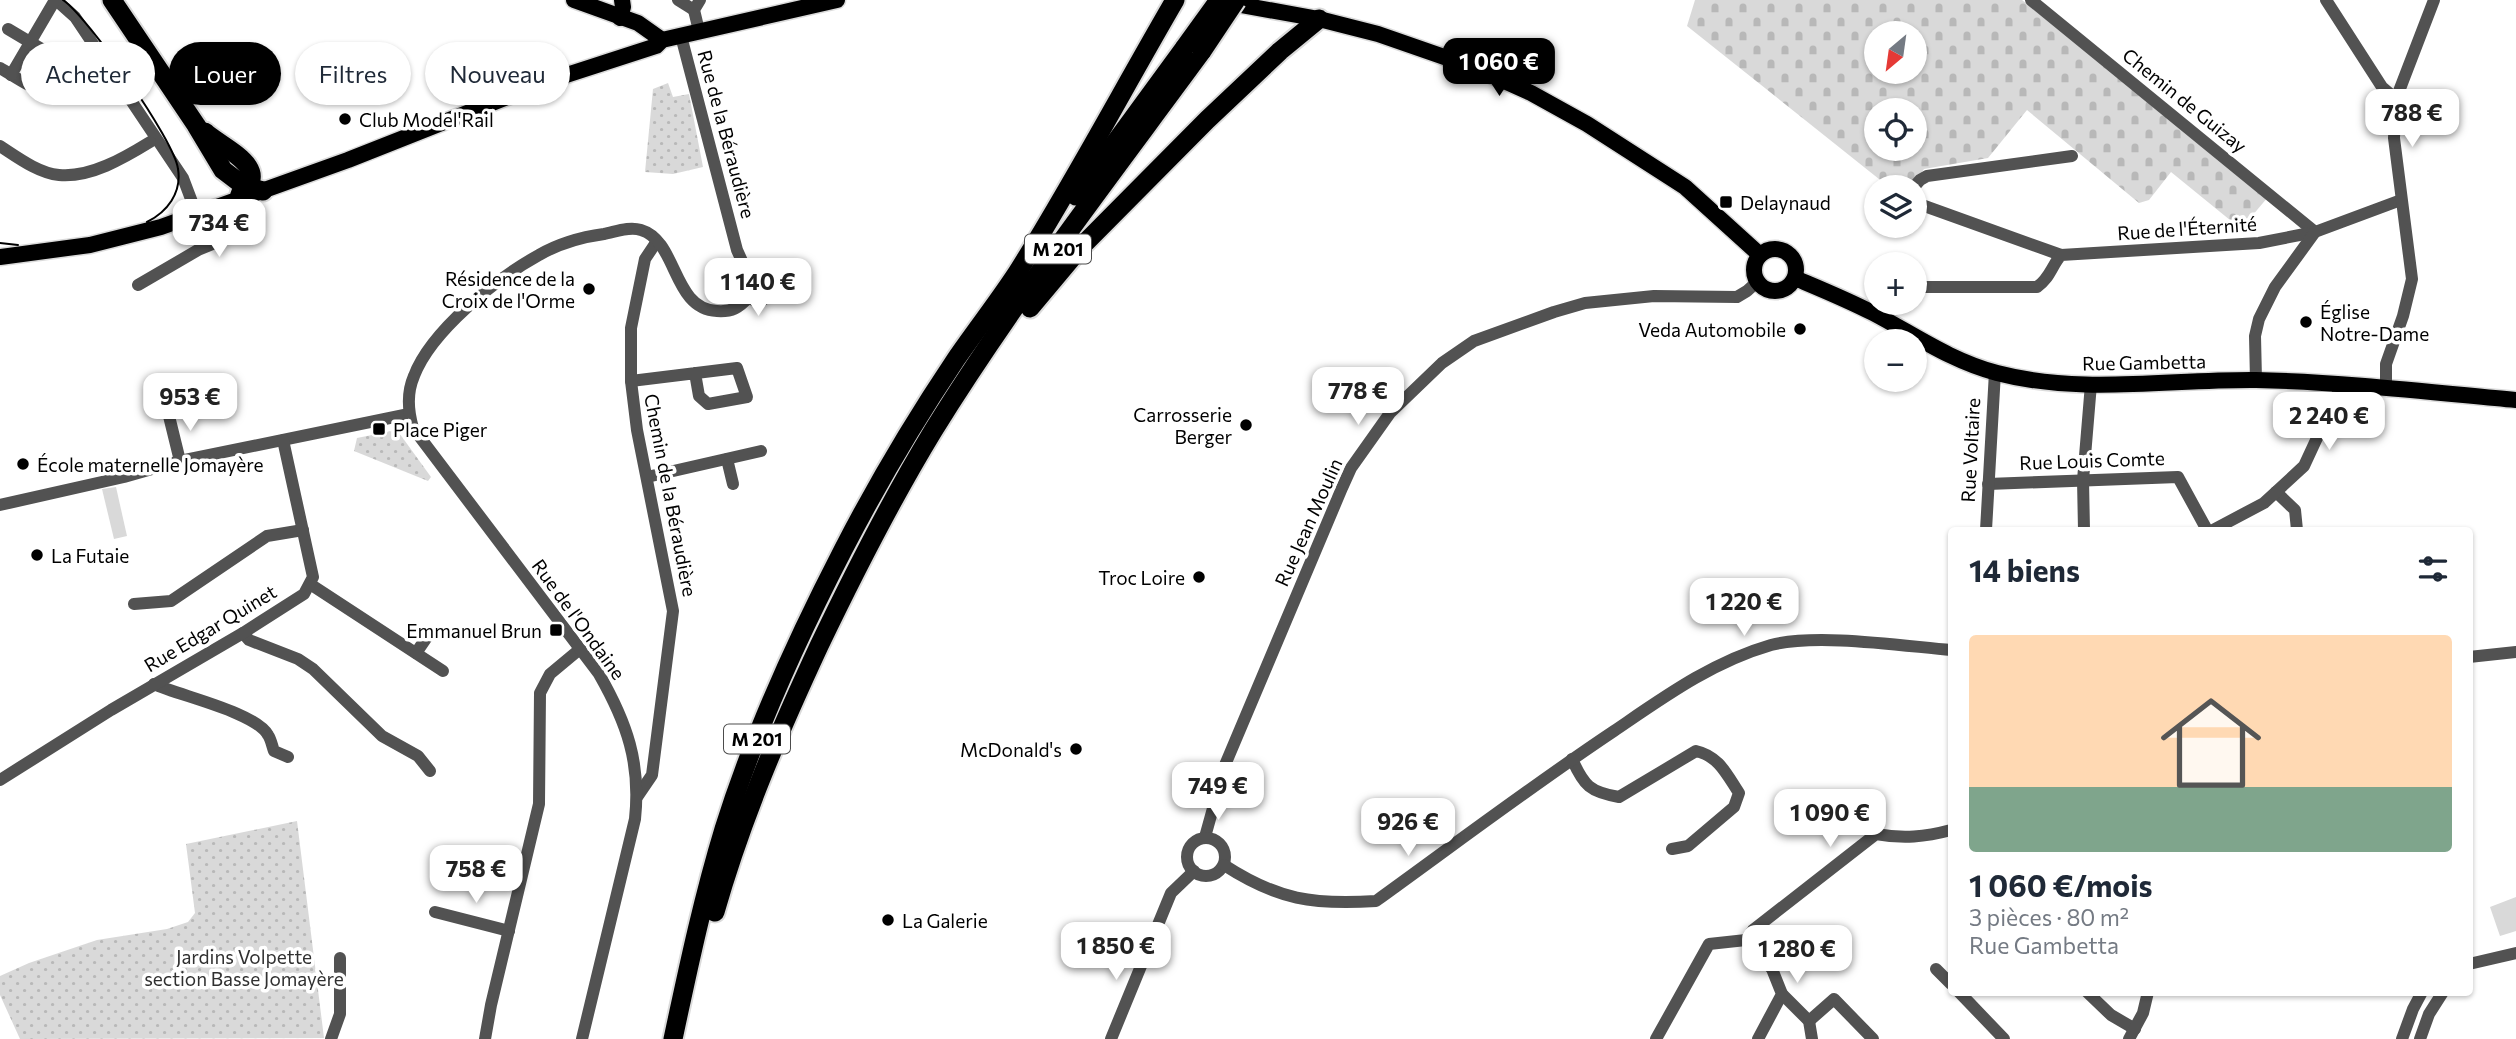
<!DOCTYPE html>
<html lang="fr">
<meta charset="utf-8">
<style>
body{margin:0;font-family:Commissioner,sans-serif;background:#f2f2f3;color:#1f2937;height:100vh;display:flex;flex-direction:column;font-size:26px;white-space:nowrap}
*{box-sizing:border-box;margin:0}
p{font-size:23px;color:#747a83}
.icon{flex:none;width:38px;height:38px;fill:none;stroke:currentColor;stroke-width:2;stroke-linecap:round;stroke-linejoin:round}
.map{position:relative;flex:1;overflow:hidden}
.panel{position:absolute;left:1948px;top:527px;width:525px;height:469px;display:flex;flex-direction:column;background:#fff;border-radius:7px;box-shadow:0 2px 5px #0004}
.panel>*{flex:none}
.hud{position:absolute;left:21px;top:42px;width:665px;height:63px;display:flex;gap:14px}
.needle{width:46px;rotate:209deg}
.buttons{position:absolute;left:1864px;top:21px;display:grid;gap:14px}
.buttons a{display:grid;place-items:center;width:63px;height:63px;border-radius:50%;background:#fff;box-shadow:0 2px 5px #0004;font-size:35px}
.price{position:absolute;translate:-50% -60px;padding:0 16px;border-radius:14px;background:#fff;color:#222;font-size:23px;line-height:46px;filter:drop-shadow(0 2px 4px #0008)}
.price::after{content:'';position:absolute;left:50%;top:42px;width:21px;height:16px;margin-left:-10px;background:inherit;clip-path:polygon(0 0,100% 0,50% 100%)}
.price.active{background:#000;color:#fff}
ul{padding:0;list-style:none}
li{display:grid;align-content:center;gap:14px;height:371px;padding:0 21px}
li+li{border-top:2px solid #e0e1e3}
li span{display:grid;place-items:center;height:217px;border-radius:7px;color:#555}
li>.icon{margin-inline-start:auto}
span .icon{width:126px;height:126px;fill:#fffc;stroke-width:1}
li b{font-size:30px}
h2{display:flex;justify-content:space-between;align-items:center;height:84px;padding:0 21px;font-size:30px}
.pill{padding:0 24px;border-radius:32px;background:#fff;box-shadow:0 2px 5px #0004;font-size:24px;line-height:63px}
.pill.active{background:#000;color:#fff}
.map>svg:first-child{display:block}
</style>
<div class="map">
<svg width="2516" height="1039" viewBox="0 0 2516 1039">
<defs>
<pattern id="cemetery-stones" width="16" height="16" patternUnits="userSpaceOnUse" patternTransform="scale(1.75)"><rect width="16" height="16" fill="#d9d9d9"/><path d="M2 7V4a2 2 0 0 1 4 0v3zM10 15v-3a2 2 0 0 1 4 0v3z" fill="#b8b8b8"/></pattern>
<pattern id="park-dots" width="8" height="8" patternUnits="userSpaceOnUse" patternTransform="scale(1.75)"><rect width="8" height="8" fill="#d9d9d9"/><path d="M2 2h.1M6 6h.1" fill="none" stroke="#b8b8b8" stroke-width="1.8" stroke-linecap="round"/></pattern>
</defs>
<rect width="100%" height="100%" fill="#fff"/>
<g fill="#d9d9d9">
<polygon points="116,487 127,536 114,539 102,489"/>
<polygon points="2516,897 2516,931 2500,936 2490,907"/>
</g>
<path fill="url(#cemetery-stones)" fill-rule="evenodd" d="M1695,0H2022L2268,197L2241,229L2171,172L2149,200L2139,203L2027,110L1988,158L1924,169L1911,187H1889L1687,26ZM1876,33H1914V72H1876ZM1876,110H1914V149H1876Z"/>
<g fill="url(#park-dots)">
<polygon points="668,83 673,97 689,94 703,167 673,174 645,172 653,89"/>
<polygon points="397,430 431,477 428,481 354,451 357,438"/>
<polygon points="297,821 324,1038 20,1039 0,995 0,976 29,963 97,940 167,929 188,922 195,913 186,844"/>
</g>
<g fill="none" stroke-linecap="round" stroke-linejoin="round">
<defs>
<g id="major">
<polyline points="574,0 638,23 662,40"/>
<polyline points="1224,2 1319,19 1378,34 1473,67 1531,93 1587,124 1685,187 1760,255"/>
<polyline points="620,18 623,7 622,0"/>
<circle cx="1775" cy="270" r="21"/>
<polyline points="0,257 90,245 161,227 348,160 548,81 656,46 662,40 837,0"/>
<path d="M1795,278C1821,289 1848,300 1873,313C1915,335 1949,360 1997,373C2081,395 2170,379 2256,380C2343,382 2430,392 2516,400"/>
</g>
<g id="highway">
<polyline points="112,0 196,125 223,170 244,186 263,191"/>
<path d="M205,132C222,148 274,168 240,194"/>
<polyline points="1076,196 1185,47"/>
<polyline points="1030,308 1081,247 1207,120 1280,51 1319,19"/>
<path d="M715,912C741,820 779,732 819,646C854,573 891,500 933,431C1014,300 1111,175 1202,51"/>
<path d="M673,1039C688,969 703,898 724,829C754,733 797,639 843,550C877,484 915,420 956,359C976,330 998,302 1017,273C1073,184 1122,91 1175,0"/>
</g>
</defs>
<use href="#major" stroke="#dbdbdb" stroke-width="19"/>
<use href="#highway" stroke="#dbdbdb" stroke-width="23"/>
<g stroke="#525252" stroke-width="12">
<polyline points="56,0 75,17 183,178 197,215"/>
<polyline points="678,0 694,10"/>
<polyline points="2031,0 2315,232"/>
<polyline points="2326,0 2382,87 2396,99"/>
<polyline points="8,29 55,57"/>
<polyline points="699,31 694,10 700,0"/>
<polyline points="681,36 737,250 751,281"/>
<path d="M0,68C32,87 55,107 90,81L101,84L115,75"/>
<polyline points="11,75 55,0"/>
<path d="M0,146C17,157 38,173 59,175C90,178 124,158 150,142"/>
<polyline points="1914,187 1920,180 1927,176 2072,156"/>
<polyline points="1914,198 1919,204 2061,255"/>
<circle cx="758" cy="290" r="11"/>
<polyline points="138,285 198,250 237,234 227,205"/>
<path d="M1914,287H2037C2050,278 2051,267 2061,255L2259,243L2315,232"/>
<polyline points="2256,380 2255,336 2259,319 2275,287 2315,232 2401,200"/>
<polyline points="631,381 737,368 747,397 708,404 699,396 695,373"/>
<polyline points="2386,387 2386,364 2403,316 2412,279 2394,138 2396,99 2434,0"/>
<polyline points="168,412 180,461"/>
<polyline points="727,459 733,484"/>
<polyline points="647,477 761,451"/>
<polyline points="1988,484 2178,477 2207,530"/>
<polyline points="2276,492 2295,510 2297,530"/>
<polyline points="0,505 124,477 180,461 409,414"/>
<polyline points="1986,530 1995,372"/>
<polyline points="2084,530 2083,480 2091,384"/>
<polyline points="2213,530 2264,503 2304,466 2342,384"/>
<polyline points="310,584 443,671"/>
<polyline points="134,604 171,601 267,536 303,530"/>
<polyline points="243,633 249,640 298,659 313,669 382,736 418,756 430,771"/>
<polyline points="416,653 429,634"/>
<polyline points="2469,657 2516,652"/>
<path d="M154,684C180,696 255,712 268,735C271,739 272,746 274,751L288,757"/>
<path d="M1572,759C1584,786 1590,792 1619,797L1696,751C1719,756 1727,775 1739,793L1734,807L1688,846L1672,849"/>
<polyline points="0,780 111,710 243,633 304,594 313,577 283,440"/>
<polyline points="637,797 652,775 673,611 637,430 631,381 631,328 645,259 657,241"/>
<polyline points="1205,837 1225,765 1342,488 1351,468 1390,413 1442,363 1474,341 1554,312 1585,303 1654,296 1737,297 1747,291 1757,282"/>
<circle cx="1206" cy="857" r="19"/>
<path d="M1224,865C1278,900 1313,905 1376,901C1455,844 1533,785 1614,731C1664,697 1712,662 1771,645C1817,633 1903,646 1951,650"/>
<polyline points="435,912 509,931"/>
<path d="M1746,940L1753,930L1876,834C1903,839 1925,837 1951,830"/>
<polyline points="1746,940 1772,969 1782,994 1758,1039"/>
<polyline points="2469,964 2516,953"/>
<polyline points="1936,969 1951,984"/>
<polyline points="1959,992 2004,1039"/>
<polyline points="2087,992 2111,1015 2135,1029"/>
<polyline points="1782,994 1809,1021 1812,1039"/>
<polyline points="1809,1021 1834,999 1873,1039"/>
<polyline points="331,1039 340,1014 340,958"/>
<polyline points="485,1039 491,1005 539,804 540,693 550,674 580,649"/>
<path d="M582,1039L635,819C641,763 627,723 599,674L413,428C408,411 407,392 414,376C431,331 497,278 539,255C558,244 582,237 604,234C615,232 629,226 641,230C678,241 672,309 717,311C732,312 739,308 749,297"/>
<polyline points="1111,1039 1171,893 1194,871"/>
<polyline points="1656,1039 1709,944 1746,940"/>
<polyline points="2129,1039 2143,1013 2148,992"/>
<polyline points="2402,1039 2413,1009 2422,992"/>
<polyline points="2420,1039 2429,1014 2443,992"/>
</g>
<use href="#major" stroke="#000" stroke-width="16"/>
<use href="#highway" stroke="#000" stroke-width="19"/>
<g stroke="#000" stroke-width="2">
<path d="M63,0C87,16 175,141 178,169C182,193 167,212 147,222"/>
<polyline points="0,243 18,245"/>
</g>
<defs>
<g id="highway-bridge">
<polyline points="1185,47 1219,0"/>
<polyline points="1202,51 1236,0"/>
</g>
</defs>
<use href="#highway-bridge" stroke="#dbdbdb" stroke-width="23" stroke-linecap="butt"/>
<use href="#highway-bridge" stroke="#000" stroke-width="19"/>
</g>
<g fill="#000" stroke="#fff" stroke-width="2.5">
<circle cx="345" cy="119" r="7"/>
<rect x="1719" y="195" width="14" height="14" rx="3.5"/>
<circle cx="589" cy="289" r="7"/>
<circle cx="2306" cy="322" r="7"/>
<circle cx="1800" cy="329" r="7"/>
<circle cx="1246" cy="425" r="7"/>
<rect x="372" y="422" width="14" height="14" rx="3.5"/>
<circle cx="23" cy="464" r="7"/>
<circle cx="37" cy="555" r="7"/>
<circle cx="1199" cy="577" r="7"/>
<rect x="549" y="623" width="14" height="14" rx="3.5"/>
<circle cx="1076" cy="749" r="7"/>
<circle cx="888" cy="920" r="7"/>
</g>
<g text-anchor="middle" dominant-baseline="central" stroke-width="7" stroke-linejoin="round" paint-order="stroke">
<g fill="#fff" stroke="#4c4c4c" stroke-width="2">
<rect x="1025" y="234.5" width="66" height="29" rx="5"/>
<rect x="724" y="724.5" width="66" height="29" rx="5"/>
</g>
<g font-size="18" font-weight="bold" fill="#000">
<text x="1058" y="249">M 201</text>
<text x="757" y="739">M 201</text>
</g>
<g font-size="19" fill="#000" stroke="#fff">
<text transform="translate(2185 100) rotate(39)">Chemin de Guizay</text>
<text transform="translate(727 134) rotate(75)">Rue de la Béraudière</text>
<text transform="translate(2187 228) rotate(-4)">Rue de l'Éternité</text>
<text transform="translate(2144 362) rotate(-1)">Rue Gambetta</text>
<text transform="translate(1970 450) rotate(-87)">Rue Voltaire</text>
<text transform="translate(2092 460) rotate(-2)">Rue Louis Comte</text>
<text transform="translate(671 495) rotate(79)">Chemin de la Béraudière</text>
<text transform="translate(1308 522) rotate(-66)">Rue Jean Moulin</text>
<text transform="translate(579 619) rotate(54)">Rue de l'Ondaine</text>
<text transform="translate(210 628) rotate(-31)">Rue Edgar Quinet</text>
</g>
<g font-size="19" fill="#000" stroke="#fff" text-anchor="start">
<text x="359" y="119">Club Model'Rail</text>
<text x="1740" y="202">Delaynaud</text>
<text x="575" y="278" text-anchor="end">Résidence de la<tspan x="575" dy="22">Croix de l'Orme</tspan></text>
<text x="2320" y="311">Église<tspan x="2320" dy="22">Notre-Dame</tspan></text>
<text x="1786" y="329" text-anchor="end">Veda Automobile</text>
<text x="1232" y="414" text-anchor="end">Carrosserie<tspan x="1232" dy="22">Berger</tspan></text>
<text x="393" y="429">Place Piger</text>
<text x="37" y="464">École maternelle Jomayère</text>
<text x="51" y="555">La Futaie</text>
<text x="1185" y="577" text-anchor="end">Troc Loire</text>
<text x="542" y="630" text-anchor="end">Emmanuel Brun</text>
<text x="1062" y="749" text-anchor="end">McDonald's</text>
<text x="902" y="920">La Galerie</text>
</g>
<g font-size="19" fill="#303030" stroke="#fff">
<text x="244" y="956">Jardins Volpette<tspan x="244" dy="22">section Basse Jomayère</tspan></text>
</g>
</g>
</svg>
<div class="buttons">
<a><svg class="needle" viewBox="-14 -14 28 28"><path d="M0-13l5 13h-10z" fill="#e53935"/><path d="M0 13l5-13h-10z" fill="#747a83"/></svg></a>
<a><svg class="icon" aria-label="locate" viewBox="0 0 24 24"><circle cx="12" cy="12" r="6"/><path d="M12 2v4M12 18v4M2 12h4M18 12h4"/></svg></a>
<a><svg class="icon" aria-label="layers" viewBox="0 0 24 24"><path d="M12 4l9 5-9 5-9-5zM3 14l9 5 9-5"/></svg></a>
<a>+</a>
<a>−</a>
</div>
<b class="price active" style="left:1499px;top:98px">1 060 €</b>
<b class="price" style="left:2412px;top:149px">788 €</b>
<b class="price" style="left:219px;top:259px">734 €</b>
<b class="price" style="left:758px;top:318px">1 140 €</b>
<b class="price" style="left:1358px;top:427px">778 €</b>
<b class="price" style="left:190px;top:433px">953 €</b>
<b class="price" style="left:2329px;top:452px">2 240 €</b>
<b class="price" style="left:1744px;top:638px">1 220 €</b>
<b class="price" style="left:1218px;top:822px">749 €</b>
<b class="price" style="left:1830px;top:849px">1 090 €</b>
<b class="price" style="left:1408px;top:858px">926 €</b>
<b class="price" style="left:476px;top:905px">758 €</b>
<b class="price" style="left:1116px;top:982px">1 850 €</b>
<b class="price" style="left:1797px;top:985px">1 280 €</b>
<div class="hud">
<a class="pill">Acheter</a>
<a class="pill active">Louer</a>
<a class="pill">Filtres</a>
<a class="pill">Nouveau</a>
</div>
<section class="panel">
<h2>14 biens<svg class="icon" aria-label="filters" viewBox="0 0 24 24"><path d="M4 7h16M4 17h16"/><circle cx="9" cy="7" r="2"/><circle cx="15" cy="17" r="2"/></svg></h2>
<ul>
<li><span style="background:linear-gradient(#ffd9b3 70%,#7fa58c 0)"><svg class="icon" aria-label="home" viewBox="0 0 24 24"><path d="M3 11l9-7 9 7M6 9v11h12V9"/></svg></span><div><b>1 060 €/mois</b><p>3 pièces · 80 m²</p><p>Rue Gambetta</p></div></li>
</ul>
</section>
</div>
